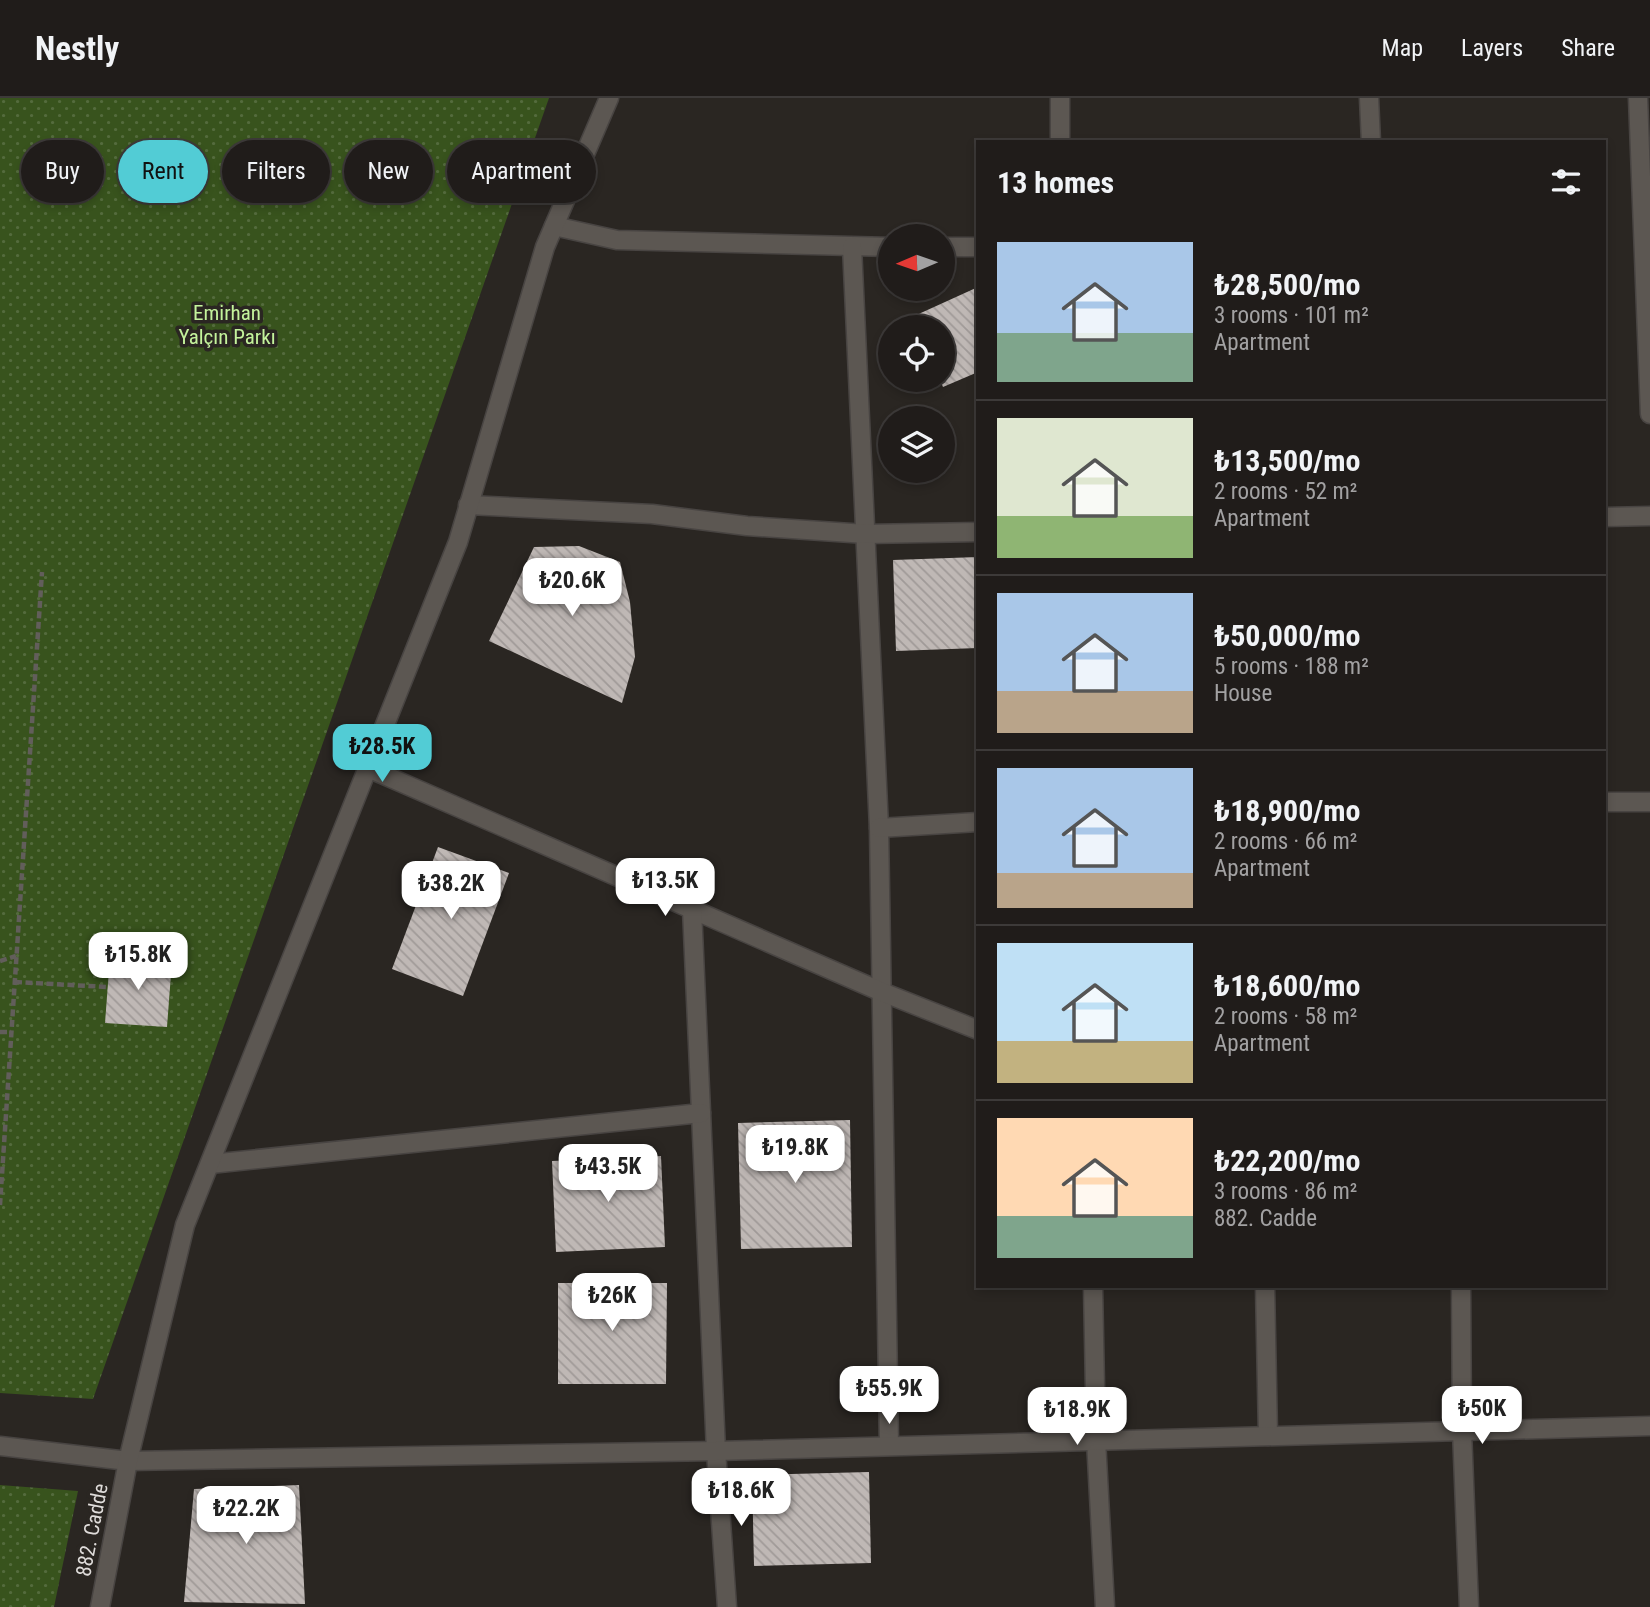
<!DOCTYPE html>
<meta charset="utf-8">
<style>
body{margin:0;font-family:"Roboto Condensed",sans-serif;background:#2d2927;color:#f1f3f6;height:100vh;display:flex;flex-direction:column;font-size:26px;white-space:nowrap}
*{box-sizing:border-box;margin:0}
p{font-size:23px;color:#a2a1a2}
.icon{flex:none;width:38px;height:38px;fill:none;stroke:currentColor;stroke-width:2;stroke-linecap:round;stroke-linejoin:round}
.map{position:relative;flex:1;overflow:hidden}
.details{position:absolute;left:976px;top:42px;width:630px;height:1148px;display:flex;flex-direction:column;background:#201c1a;border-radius:0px;box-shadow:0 4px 10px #0003,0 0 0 2px #3d3a39}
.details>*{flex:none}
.banner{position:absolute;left:21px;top:42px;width:665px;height:63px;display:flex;gap:14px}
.needle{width:46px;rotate:268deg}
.tools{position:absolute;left:878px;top:126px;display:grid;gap:14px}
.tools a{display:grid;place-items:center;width:77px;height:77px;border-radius:50%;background:#201c1a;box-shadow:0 4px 10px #0003,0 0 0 2px #3d3a39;font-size:35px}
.price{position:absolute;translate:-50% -60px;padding:0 16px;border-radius:14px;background:#fff;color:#222;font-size:23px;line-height:46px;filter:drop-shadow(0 2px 4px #0008)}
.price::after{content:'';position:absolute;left:50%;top:42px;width:21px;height:16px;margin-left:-10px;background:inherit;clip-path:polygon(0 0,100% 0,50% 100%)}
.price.active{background:#52ccd5;color:#111}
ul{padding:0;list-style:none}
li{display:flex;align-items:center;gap:21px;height:175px;padding:0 21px}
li+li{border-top:2px solid #3d3a39}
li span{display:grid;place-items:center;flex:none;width:196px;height:140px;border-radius:0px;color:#555}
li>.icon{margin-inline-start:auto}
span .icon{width:84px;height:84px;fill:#fffc;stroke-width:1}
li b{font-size:30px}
h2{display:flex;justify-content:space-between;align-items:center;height:84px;padding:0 21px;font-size:30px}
.pill{padding:0 24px;border-radius:32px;background:#201c1a;box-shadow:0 4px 10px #0003,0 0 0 2px #3d3a39;font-size:24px;line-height:63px}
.pill.active{background:#52ccd5;color:#111}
header{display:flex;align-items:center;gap:42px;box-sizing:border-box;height:98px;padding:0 35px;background:#201c1a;border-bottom:2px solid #3d3a39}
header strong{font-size:33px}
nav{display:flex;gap:38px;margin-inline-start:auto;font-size:24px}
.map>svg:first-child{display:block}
</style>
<header>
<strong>Nestly</strong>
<nav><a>Map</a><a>Layers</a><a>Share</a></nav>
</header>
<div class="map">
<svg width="1650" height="1509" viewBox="0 0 1650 1509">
<defs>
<pattern id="park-dots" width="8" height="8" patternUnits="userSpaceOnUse" patternTransform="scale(1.75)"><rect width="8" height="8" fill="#38531d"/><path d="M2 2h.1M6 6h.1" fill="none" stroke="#546b3d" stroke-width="1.8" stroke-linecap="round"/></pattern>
<pattern id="building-back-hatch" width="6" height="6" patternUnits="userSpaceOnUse" patternTransform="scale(1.75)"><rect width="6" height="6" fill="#bfb8b5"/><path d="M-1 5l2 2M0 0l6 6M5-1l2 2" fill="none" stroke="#a09a98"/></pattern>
</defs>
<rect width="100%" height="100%" fill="#2a2622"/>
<g fill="url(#park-dots)">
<polygon points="0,0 549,0 93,1301 0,1295"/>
<polygon points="0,1387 78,1393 54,1509 0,1509"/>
</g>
<g fill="url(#building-back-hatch)">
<polygon points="978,189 978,274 943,289 940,282 943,282 943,229 917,229 912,219"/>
<polygon points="579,448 620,464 630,504 635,559 622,605 489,543 534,449"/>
<polygon points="978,459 978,550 896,553 893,462"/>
<polygon points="438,749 509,775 463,898 392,871"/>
<polygon points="110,859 172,863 167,929 105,925"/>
<polygon points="850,1022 852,1149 741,1151 738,1025"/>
<polygon points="661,1058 665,1149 556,1154 552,1063"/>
<polygon points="558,1185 667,1185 666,1286 558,1286"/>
<polygon points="869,1374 871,1465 754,1468 752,1377"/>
<polygon points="299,1387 305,1506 184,1504 194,1391"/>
</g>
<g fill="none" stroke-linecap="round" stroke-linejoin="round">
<defs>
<g id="minor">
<polyline points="1369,0 1371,44"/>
<polyline points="1638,0 1650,316"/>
<polyline points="1060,44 1060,0"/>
<polyline points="554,128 617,142 891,149"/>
<polyline points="852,149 879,730 889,1347"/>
<polyline points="943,149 978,149"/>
<polyline points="468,407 652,416 747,428 866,436 978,434"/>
<polyline points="1605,419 1650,418"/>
<polyline points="368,670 882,894 978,932"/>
<polyline points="1605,704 1650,704"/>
<polyline points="879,730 978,724"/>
<polyline points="692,811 716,1353 727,1509"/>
<polyline points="210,1066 701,1015"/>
<polyline points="1093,1188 1096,1342 1105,1509"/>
<polyline points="1265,1188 1268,1338"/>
<polyline points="1461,1188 1462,1333 1469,1509"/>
<polyline points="0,1348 128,1363 716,1353 1650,1328"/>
<polyline points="100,1509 128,1363 185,1127 458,444 545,149 609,0"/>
</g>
</defs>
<use href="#minor" stroke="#484442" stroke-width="21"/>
<g stroke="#625e5b" stroke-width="4.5" stroke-dasharray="7 3.5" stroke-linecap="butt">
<polyline points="0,863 16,858"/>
<polyline points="15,884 108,889"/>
<polyline points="0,934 11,934"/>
<polyline points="0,1107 42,474"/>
</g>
<use href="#minor" stroke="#5c5752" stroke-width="18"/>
</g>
<g text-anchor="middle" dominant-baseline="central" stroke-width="7" stroke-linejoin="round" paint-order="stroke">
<g font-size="21" fill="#c4f39c" stroke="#2a2622">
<text x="227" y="215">Emirhan<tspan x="227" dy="24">Yalçın Parkı</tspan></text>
</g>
<g font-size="21" fill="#dfdcda" stroke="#2a2622">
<text transform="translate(92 1432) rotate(-79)">882. Cadde</text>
</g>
</g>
</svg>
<div class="tools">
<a><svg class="needle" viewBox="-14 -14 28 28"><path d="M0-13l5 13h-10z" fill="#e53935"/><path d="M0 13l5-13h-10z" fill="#a2a1a2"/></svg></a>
<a><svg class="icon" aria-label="locate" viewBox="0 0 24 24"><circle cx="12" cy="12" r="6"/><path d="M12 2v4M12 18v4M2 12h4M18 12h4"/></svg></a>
<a><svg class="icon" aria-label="layers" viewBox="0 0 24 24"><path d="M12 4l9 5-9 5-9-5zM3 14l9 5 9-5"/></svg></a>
</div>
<b class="price" style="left:572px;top:520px">₺20.6K</b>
<b class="price active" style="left:382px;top:686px">₺28.5K</b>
<b class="price" style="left:665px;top:820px">₺13.5K</b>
<b class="price" style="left:451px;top:823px">₺38.2K</b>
<b class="price" style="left:138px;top:894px">₺15.8K</b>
<b class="price" style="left:795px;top:1087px">₺19.8K</b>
<b class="price" style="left:608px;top:1106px">₺43.5K</b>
<b class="price" style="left:612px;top:1235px">₺26K</b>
<b class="price" style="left:889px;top:1328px">₺55.9K</b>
<b class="price" style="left:1482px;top:1348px">₺50K</b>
<b class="price" style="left:1077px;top:1349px">₺18.9K</b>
<b class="price" style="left:741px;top:1430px">₺18.6K</b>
<b class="price" style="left:246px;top:1448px">₺22.2K</b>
<div class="banner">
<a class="pill">Buy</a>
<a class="pill active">Rent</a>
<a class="pill">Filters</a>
<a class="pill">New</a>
<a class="pill">Apartment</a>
</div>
<section class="details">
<h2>13 homes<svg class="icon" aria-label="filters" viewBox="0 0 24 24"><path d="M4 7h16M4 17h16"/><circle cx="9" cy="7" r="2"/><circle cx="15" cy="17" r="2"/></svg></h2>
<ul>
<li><span style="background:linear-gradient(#a9c7e8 65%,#7fa58c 0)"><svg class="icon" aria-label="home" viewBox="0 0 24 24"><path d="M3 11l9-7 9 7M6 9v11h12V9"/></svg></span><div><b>₺28,500/mo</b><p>3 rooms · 101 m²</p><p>Apartment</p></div></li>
<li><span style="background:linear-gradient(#dfe7d0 70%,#8fb573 0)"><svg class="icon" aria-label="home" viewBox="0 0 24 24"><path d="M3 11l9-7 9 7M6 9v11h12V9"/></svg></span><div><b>₺13,500/mo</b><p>2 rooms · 52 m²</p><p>Apartment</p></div></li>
<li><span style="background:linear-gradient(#a9c7e8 70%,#b9a48a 0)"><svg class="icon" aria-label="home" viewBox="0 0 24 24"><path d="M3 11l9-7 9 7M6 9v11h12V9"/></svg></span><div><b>₺50,000/mo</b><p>5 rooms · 188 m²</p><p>House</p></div></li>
<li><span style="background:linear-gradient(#a9c7e8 75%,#b9a48a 0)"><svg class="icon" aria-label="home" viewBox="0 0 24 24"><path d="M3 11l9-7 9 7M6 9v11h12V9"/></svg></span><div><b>₺18,900/mo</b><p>2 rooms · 66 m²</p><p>Apartment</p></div></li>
<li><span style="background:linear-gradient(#bfe0f5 70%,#c2b280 0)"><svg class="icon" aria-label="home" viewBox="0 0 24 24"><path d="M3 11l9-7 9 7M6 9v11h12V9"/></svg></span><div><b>₺18,600/mo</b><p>2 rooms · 58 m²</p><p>Apartment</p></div></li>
<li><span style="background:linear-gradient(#ffd9b3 70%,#7fa58c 0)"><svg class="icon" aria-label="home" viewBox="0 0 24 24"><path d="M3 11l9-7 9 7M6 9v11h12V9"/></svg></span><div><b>₺22,200/mo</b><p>3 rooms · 86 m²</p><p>882. Cadde</p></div></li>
</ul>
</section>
</div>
